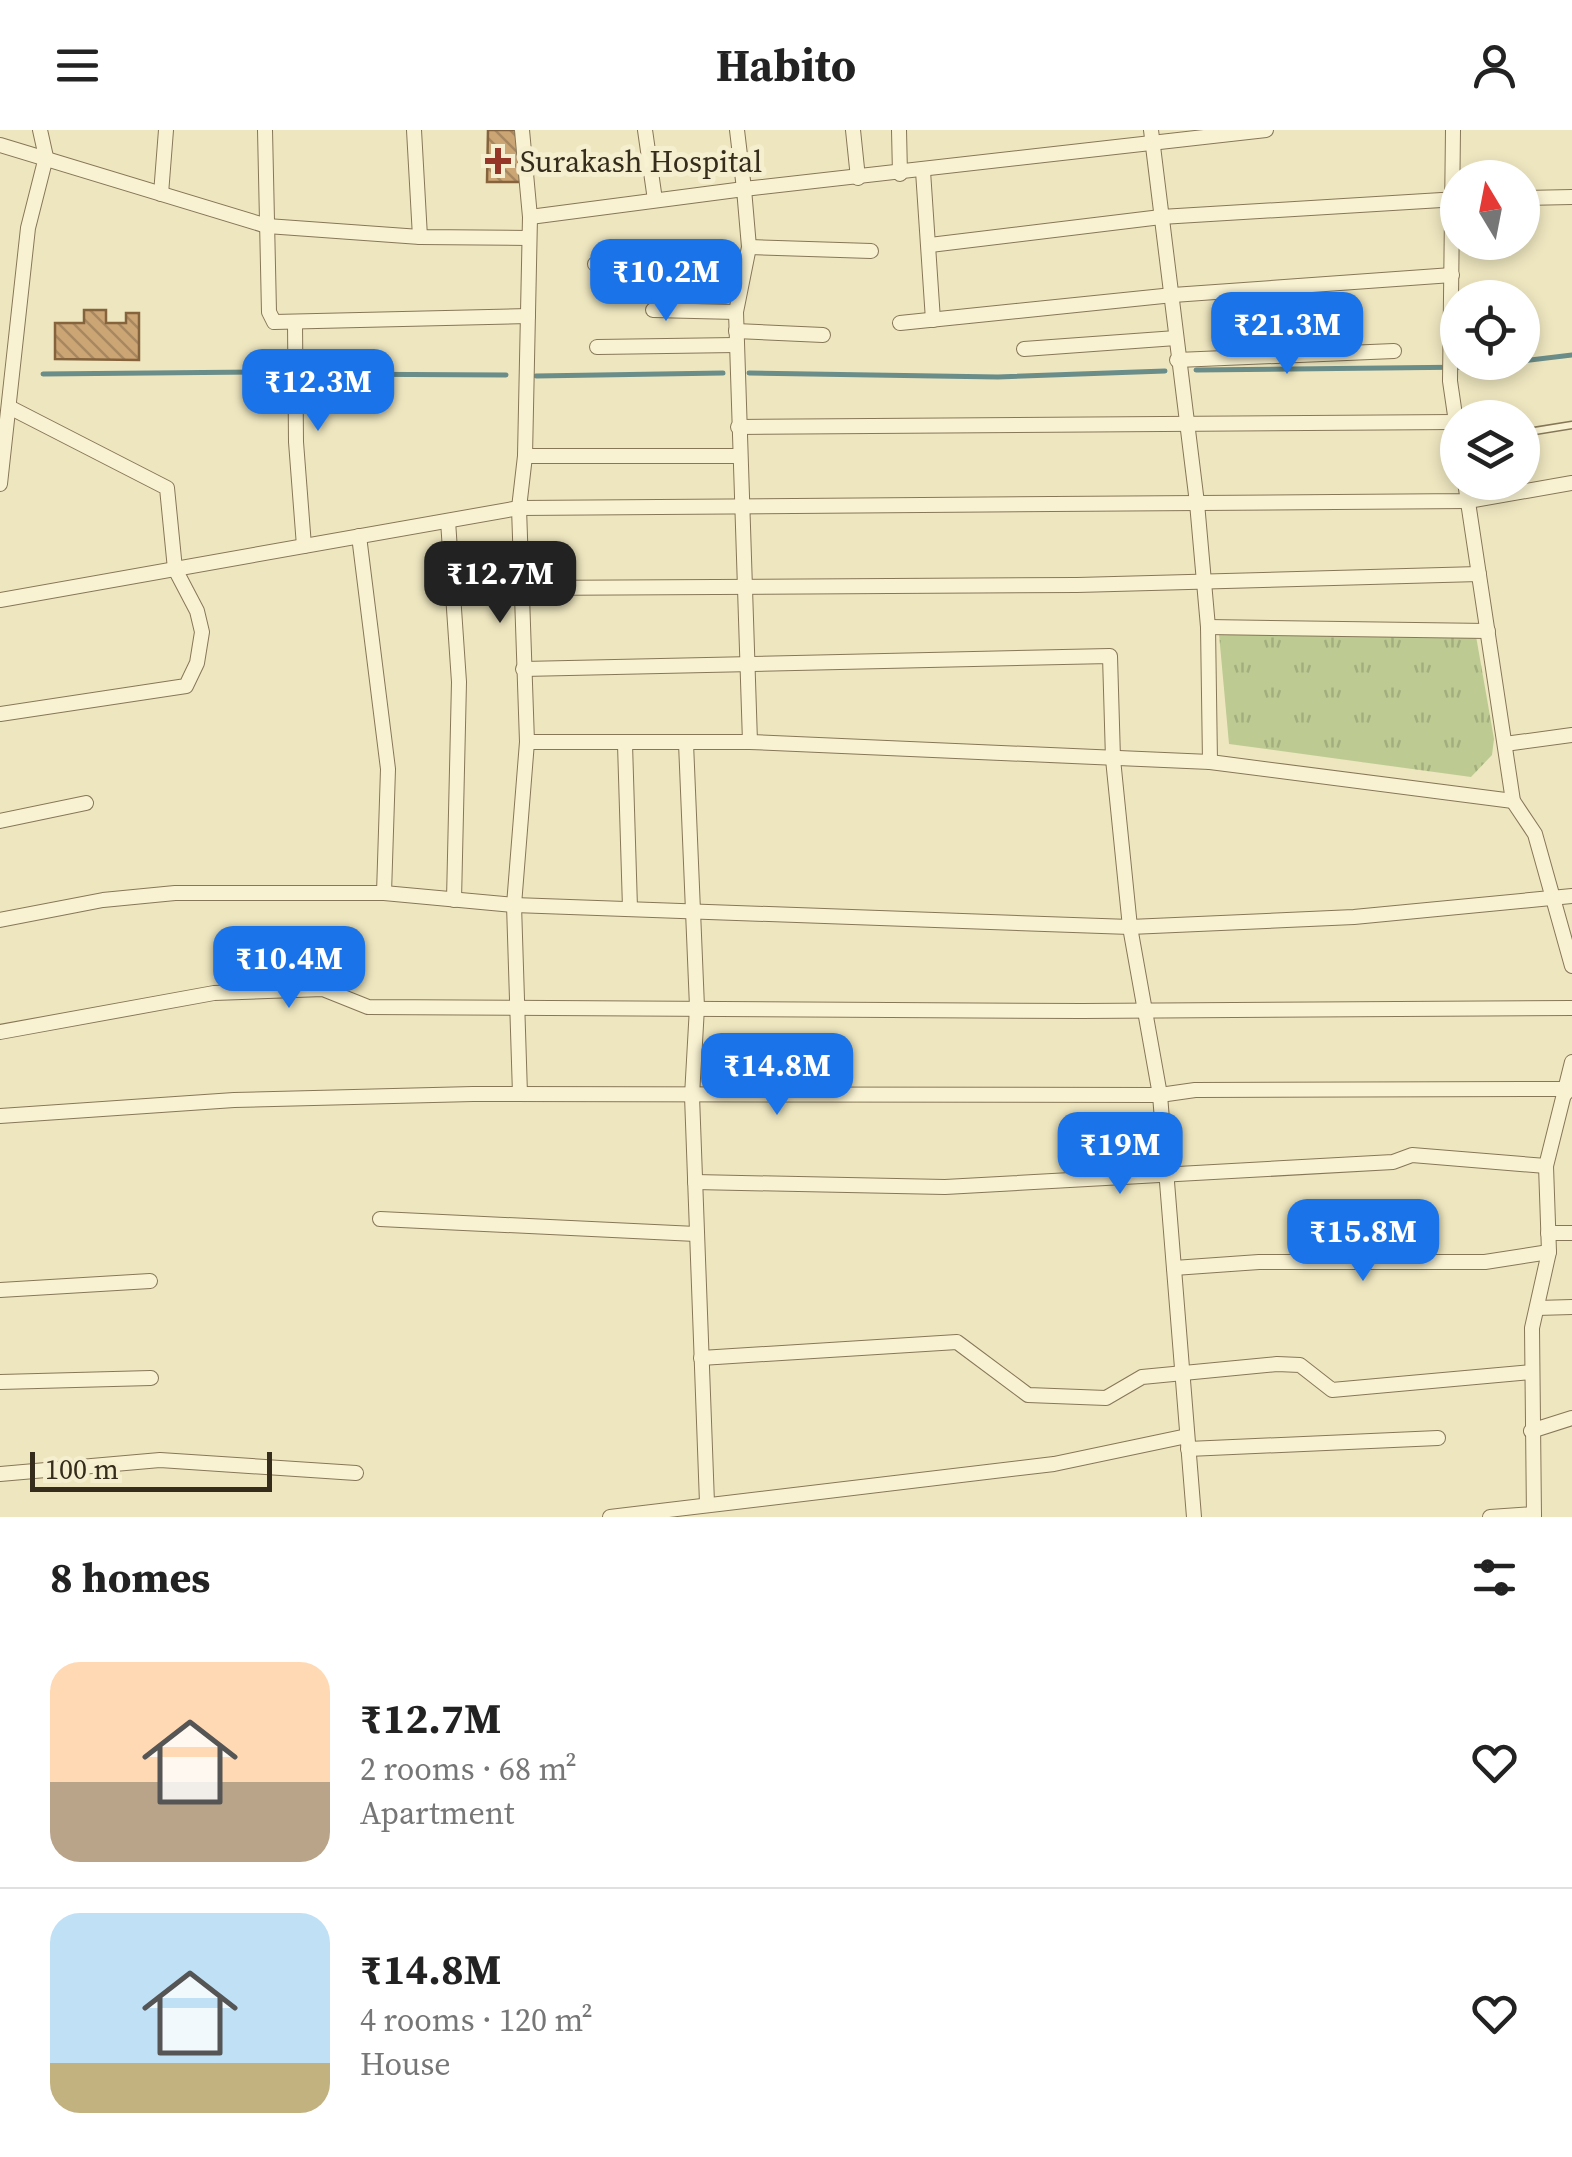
<!DOCTYPE html>
<meta charset="utf-8">
<style>
body{margin:0;font-family:"Source Serif 4",serif;background:#f2f2f2;color:#222;height:100vh;display:flex;flex-direction:column;font-size:38px;white-space:nowrap}
*{box-sizing:border-box;margin:0}
p{font-size:32px;color:#767676}
.icon{flex:none;width:55px;height:55px;fill:none;stroke:currentColor;stroke-width:2;stroke-linecap:round;stroke-linejoin:round}
.map{position:relative;height:1387px;overflow:hidden}
.sheet{display:flex;flex-direction:column;background:#fff;flex:1}
.sheet>*{flex:none}
.needle{width:65px;rotate:350deg}
.tools{position:absolute;left:1440px;top:30px;display:grid;gap:20px}
.tools a{display:grid;place-items:center;width:100px;height:100px;border-radius:50%;background:#fff;box-shadow:0 5px 15px #0003;font-size:50px}
.scale{position:absolute;left:30px;bottom:25px;width:242px;box-sizing:border-box;padding-left:10px;border:5px solid #362c1c;border-top:0;font-size:28px;line-height:35px;white-space:nowrap;color:#362c1c;-webkit-text-stroke:8px #f5efcf;paint-order:stroke}
.price{position:absolute;translate:-50% -85px;padding:0 22px;border-radius:20px;background:#1a73e8;color:#fff;font-size:32px;line-height:65px;filter:drop-shadow(0 2px 5px #0008)}
.price::after{content:'';position:absolute;left:50%;top:60px;width:30px;height:22px;margin-left:-15px;background:inherit;clip-path:polygon(0 0,100% 0,50% 100%)}
.price.current{background:#222;color:#fff}
ul{padding:0;list-style:none}
li{display:flex;align-items:center;gap:30px;height:250px;padding:0 50px}
li+li{border-top:2px solid #e0e0e0}
li span{display:grid;place-items:center;flex:none;width:280px;height:200px;border-radius:30px;color:#555}
li>.icon{margin-inline-start:auto}
span .icon{width:120px;height:120px;fill:#fffc;stroke-width:1}
li b{font-size:42px}
h2{display:flex;justify-content:space-between;align-items:center;height:120px;padding:0 50px;font-size:42px}
header{display:flex;justify-content:space-between;align-items:center;height:130px;padding:0 50px;background:#fff;font-size:45px;font-weight:700}
.map>svg:first-child{display:block}
</style>
<header><svg class="icon" aria-label="menu" viewBox="0 0 24 24"><path d="M4 6h16M4 12h16M4 18h16"/></svg>Habito<svg class="icon" aria-label="person" viewBox="0 0 24 24"><circle cx="12" cy="8" r="4"/><path d="M4 21q1-7 8-7t8 7"/></svg></header>
<div class="map">
<svg width="1572" height="1387" viewBox="0 0 1572 1387">
<defs>
<pattern id="park-tufts" width="24" height="20" patternUnits="userSpaceOnUse" patternTransform="scale(2.5)"><rect width="24" height="20" fill="#bdcb93"/><path d="M3 7l-1-3M5 7V3M7 7l1-3M15 17l-1-3M17 17v-4M19 17l1-3" fill="none" stroke="#a3ae7e"/></pattern>
<pattern id="building-back-hatch" width="6" height="6" patternUnits="userSpaceOnUse" patternTransform="scale(2.5)"><rect width="6" height="6" fill="#cca575"/><path d="M-1 5l2 2M0 0l6 6M5-1l2 2" fill="none" stroke="#a6875f"/></pattern>
</defs>
<rect width="100%" height="100%" fill="#eee6bf"/>
<polygon fill="url(#park-tufts)" points="1219,504 1476,506 1494,609 1492,625 1471,647 1229,614"/>
<g fill="none" stroke-linecap="round" stroke-linejoin="round">
<g stroke="#6a8d89" stroke-width="5">
<polyline points="1522,231 1572,225"/>
<polyline points="1196,240 1473,237 1510,232"/>
<polyline points="749,243 998,247 1165,241"/>
<polyline points="43,244 267,242"/>
<polyline points="316,244 506,245"/>
<polyline points="536,246 723,243"/>
</g>
</g>
<g fill="url(#building-back-hatch)" stroke="#85643d" stroke-width="2.5">
<polygon points="488,0 521,0 520,52 487,52"/>
<polygon points="84,180 106,180 106,193 126,193 126,183 139,183 139,230 55,229 55,193 84,193"/>
</g>
<g fill="none" stroke-linecap="round" stroke-linejoin="round">
<defs>
<polyline id="lane" points="1522,303 1572,295"/>
<g id="street">
<polyline points="265,0 269,182 274,192 528,186"/>
<polyline points="414,0 420,107"/>
<polyline points="645,0 655,70"/>
<polyline points="737,0 744,59 1266,0"/>
<polyline points="853,0 858,48"/>
<polyline points="899,0 900,44"/>
<polyline points="1151,0 1197,373 1208,497 1210,632"/>
<polyline points="1453,0 1450,251 1457,299"/>
<polyline points="0,15 267,96 420,107 529,108"/>
<polyline points="923,41 933,190"/>
<polyline points="161,64 166,0"/>
<polyline points="1522,68 1572,67"/>
<polyline points="530,87 744,59 749,117 736,182 750,612"/>
<polyline points="930,115 1161,87 1458,69"/>
<polyline points="749,117 871,121"/>
<polyline points="595,134 742,136"/>
<polyline points="653,180 736,182"/>
<polyline points="295,193 296,312 304,416"/>
<polyline points="900,193 1173,165 1452,145"/>
<polyline points="736,201 823,205"/>
<polyline points="597,217 736,215"/>
<polyline points="1024,219 1176,208"/>
<polyline points="1177,230 1394,221"/>
<polyline points="738,297 1456,292"/>
<polyline points="525,326 739,326"/>
<polyline points="1465,352 1513,671 1535,704 1572,836"/>
<polyline points="0,354 28,98 46,27 40,0"/>
<polyline points="448,391 459,552 454,770"/>
<polyline points="359,406 388,639 384,763"/>
<polyline points="521,458 1077,455 1479,444"/>
<polyline points="0,470 519,378 1468,371 1572,353"/>
<polyline points="1208,497 1488,501"/>
<polyline points="523,539 1110,526 1113,629 1130,797 1160,965 1194,1387"/>
<polyline points="0,584 186,556 197,533 202,502 197,481 175,439 167,358 9,277"/>
<polyline points="527,612 750,612 1210,632 1513,671"/>
<polyline points="686,613 697,877 692,966 707,1373"/>
<polyline points="625,614 630,778"/>
<polyline points="1505,614 1572,605"/>
<polyline points="0,691 86,673"/>
<polyline points="0,790 103,770 175,763 384,763 514,775 1130,797 1354,787 1572,766"/>
<polyline points="0,902 214,863 323,859 368,877 1082,881 1572,878"/>
<polyline points="520,964 514,775 527,612 519,378 525,326 530,87 522,0"/>
<polyline points="0,986 234,970 473,964 1160,965 1195,960 1560,959 1566,963"/>
<polyline points="695,1052 945,1057 1393,1032 1412,1025 1546,1036"/>
<polyline points="380,1089 696,1104"/>
<polyline points="1548,1103 1572,1103"/>
<polyline points="1174,1138 1259,1132 1485,1132 1549,1122"/>
<polyline points="0,1160 150,1151"/>
<polyline points="1537,1178 1572,1177"/>
<polyline points="701,1228 957,1212 1028,1265 1106,1268 1142,1247 1277,1234 1300,1235 1332,1260 1532,1242"/>
<polyline points="0,1252 151,1248"/>
<polyline points="1531,1301 1572,1288"/>
<polyline points="1188,1319 1438,1308"/>
<polyline points="0,1344 160,1330 356,1343"/>
<polyline points="610,1387 1054,1334 1187,1306"/>
<polyline points="1490,1387 1534,1384"/>
<polyline points="1534,1387 1532,1198 1549,1122 1546,1036 1572,932"/>
</g>
</defs>
<use href="#lane" stroke="#867758" stroke-width="9"/>
<use href="#street" stroke="#867758" stroke-width="16"/>
<use href="#lane" stroke="#f9f2d2" stroke-width="6"/>
<use href="#street" stroke="#f9f2d2" stroke-width="14"/>
</g>
<path fill="#953628" stroke="#f5efcf" stroke-width="4" d="M493 16h10v10h10v10h-10v10h-10v-10h-10v-10h10z"/>
<g text-anchor="middle" dominant-baseline="central" stroke-width="10" stroke-linejoin="round" paint-order="stroke">
<g font-size="30" fill="#362c1c" stroke="#f5efcf" text-anchor="start">
<text x="520" y="31">Surakash Hospital</text>
</g>
</g>
</svg>
<div class="tools">
<a><svg class="needle" viewBox="-14 -14 28 28"><path d="M0-13l5 13h-10z" fill="#e53935"/><path d="M0 13l5-13h-10z" fill="#767676"/></svg></a>
<a><svg class="icon" aria-label="locate" viewBox="0 0 24 24"><circle cx="12" cy="12" r="6"/><path d="M12 2v4M12 18v4M2 12h4M18 12h4"/></svg></a>
<a><svg class="icon" aria-label="layers" viewBox="0 0 24 24"><path d="M12 4l9 5-9 5-9-5zM3 14l9 5 9-5"/></svg></a>
</div>
<div class="scale">100 m</div>
<b class="price" style="left:666px;top:194px">₹10.2M</b>
<b class="price" style="left:1287px;top:247px">₹21.3M</b>
<b class="price" style="left:318px;top:304px">₹12.3M</b>
<b class="price current" style="left:500px;top:496px">₹12.7M</b>
<b class="price" style="left:289px;top:881px">₹10.4M</b>
<b class="price" style="left:777px;top:988px">₹14.8M</b>
<b class="price" style="left:1120px;top:1067px">₹19M</b>
<b class="price" style="left:1363px;top:1154px">₹15.8M</b>
</div>
<section class="sheet">
<h2>8 homes<svg class="icon" aria-label="filters" viewBox="0 0 24 24"><path d="M4 7h16M4 17h16"/><circle cx="9" cy="7" r="2"/><circle cx="15" cy="17" r="2"/></svg></h2>
<ul>
<li><span style="background:linear-gradient(#ffd9b3 60%,#b9a48a 0)"><svg class="icon" aria-label="home" viewBox="0 0 24 24"><path d="M3 11l9-7 9 7M6 9v11h12V9"/></svg></span><div><b>₹12.7M</b><p>2 rooms · 68 m²</p><p>Apartment</p></div><svg class="icon" aria-label="heart" viewBox="0 0 24 24"><path d="M12 20l-8-8c-3-5 5-10 8-4 3-6 11-1 8 4z"/></svg></li>
<li><span style="background:linear-gradient(#bfe0f5 75%,#c2b280 0)"><svg class="icon" aria-label="home" viewBox="0 0 24 24"><path d="M3 11l9-7 9 7M6 9v11h12V9"/></svg></span><div><b>₹14.8M</b><p>4 rooms · 120 m²</p><p>House</p></div><svg class="icon" aria-label="heart" viewBox="0 0 24 24"><path d="M12 20l-8-8c-3-5 5-10 8-4 3-6 11-1 8 4z"/></svg></li>
</ul>
</section>
